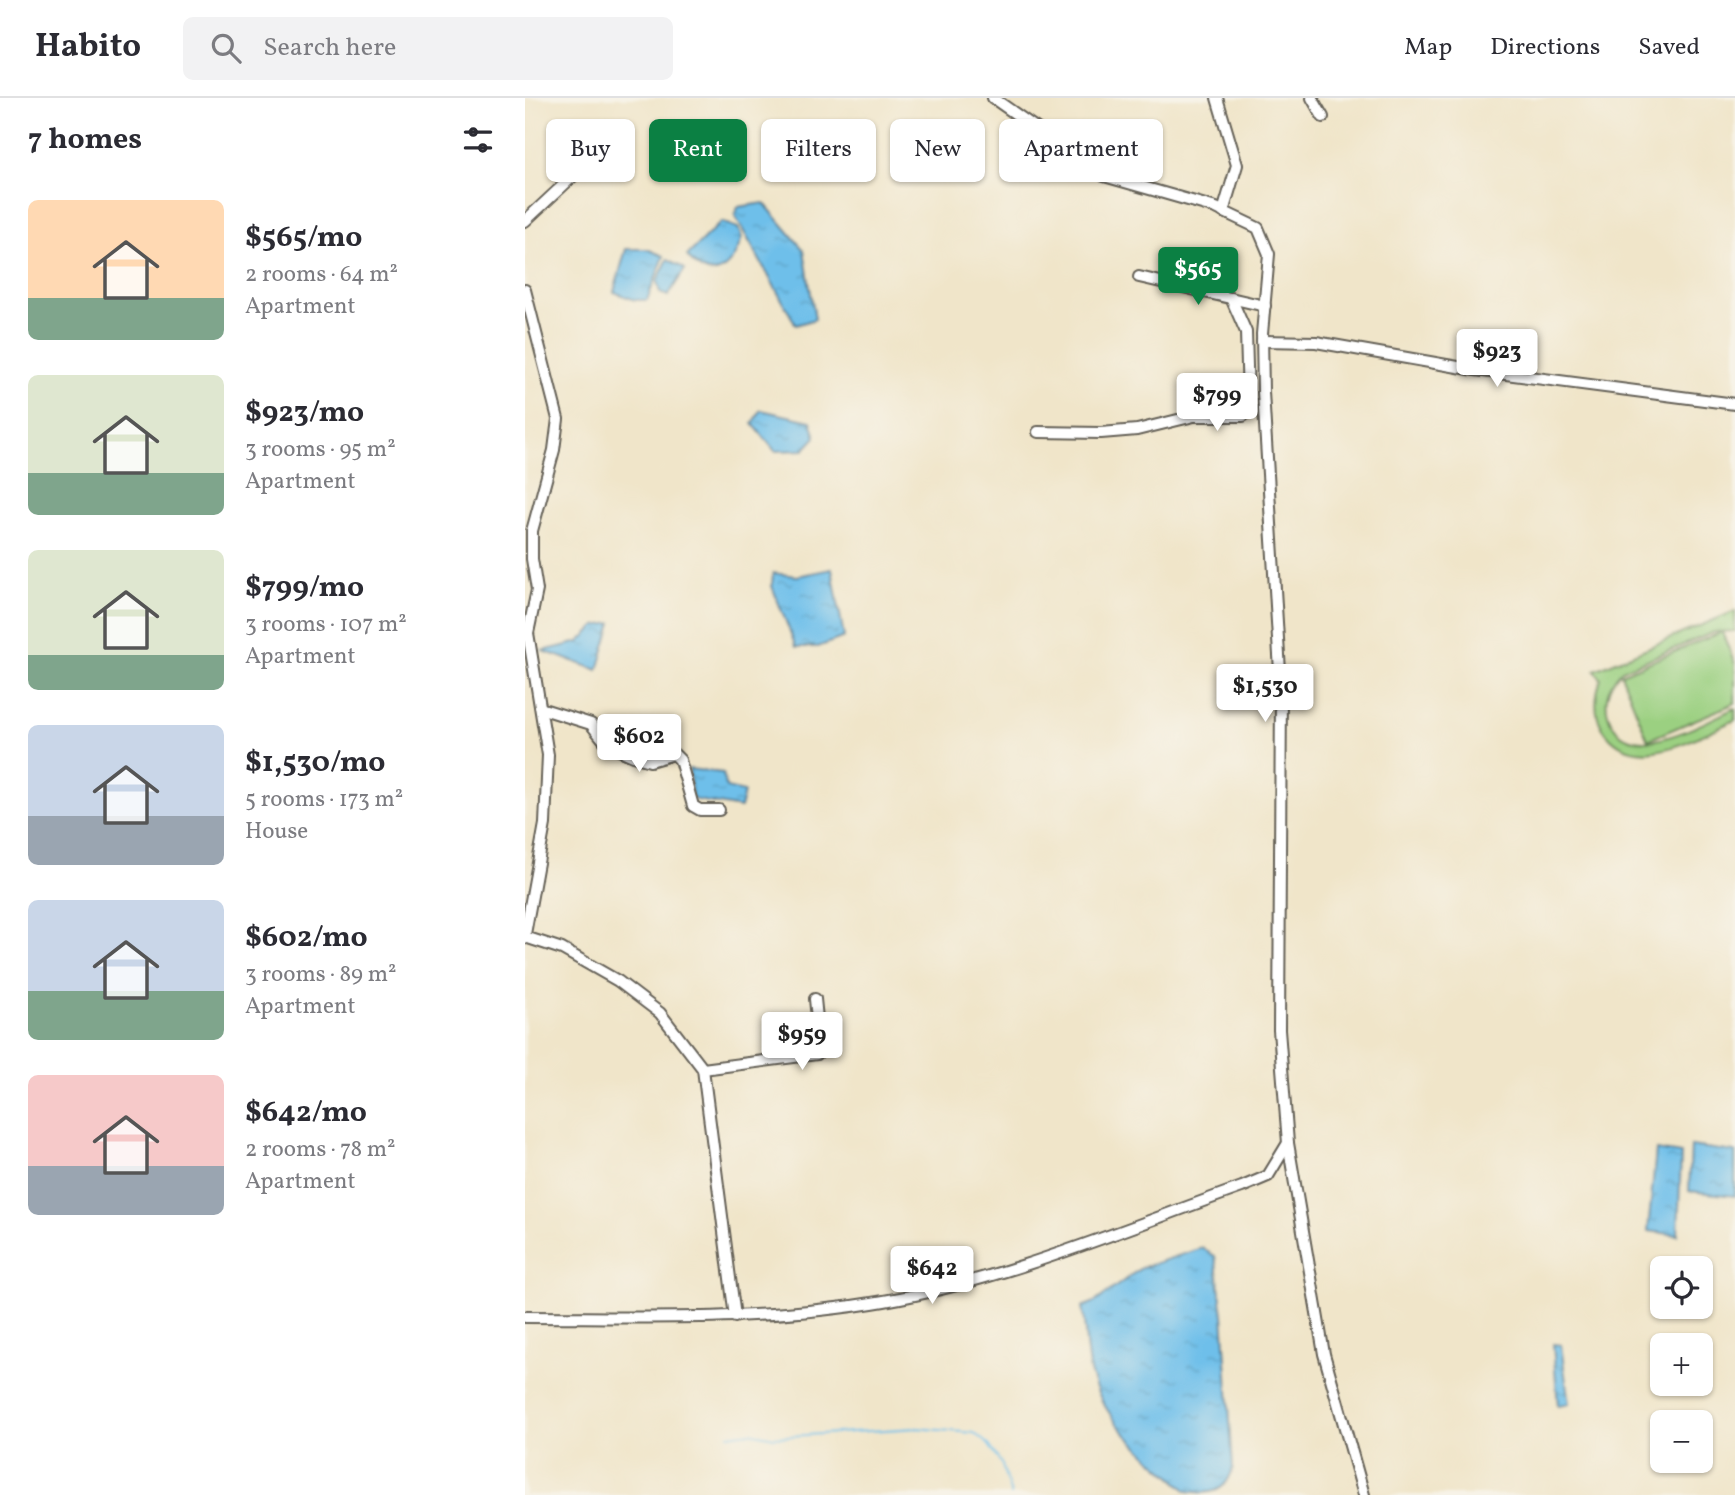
<!DOCTYPE html>
<meta charset="utf-8">
<style>
body{margin:0;font-family:Vollkorn,serif;background:#f2f2f3;color:#2b2b33;height:100vh;display:flex;flex-direction:column;font-size:26px;white-space:nowrap}
*{box-sizing:border-box;margin:0}
p{font-size:23px;color:#7c7c81}
.icon{flex:none;width:38px;height:38px;fill:none;stroke:currentColor;stroke-width:2;stroke-linecap:round;stroke-linejoin:round}
.map{position:relative;flex:1;overflow:hidden}
.sheet{display:flex;flex-direction:column;background:#fff;width:525px}
.sheet>*{flex:none}
.guide{position:absolute;left:21px;top:21px;width:665px;height:63px;display:flex;gap:14px}
.tools{position:absolute;left:1125px;top:1158px;display:grid;gap:14px}
.tools a{display:grid;place-items:center;width:63px;height:63px;border-radius:10px;background:#fff;box-shadow:0 2px 5px #0004;font-size:35px}
.price{position:absolute;translate:-50% -60px;padding:0 16px;border-radius:7px;background:#fff;color:#222;font-size:23px;line-height:46px;filter:drop-shadow(0 2px 4px #0008)}
.price::after{content:'';position:absolute;left:50%;top:42px;width:21px;height:16px;margin-left:-10px;background:inherit;clip-path:polygon(0 0,100% 0,50% 100%)}
.price.current{background:#0b8043;color:#fff}
ul{padding:0;list-style:none}
li{display:flex;align-items:center;gap:21px;height:175px;padding:0 28px}
li span{display:grid;place-items:center;flex:none;width:196px;height:140px;border-radius:10px;color:#555}
li>.icon{margin-inline-start:auto}
span .icon{width:84px;height:84px;fill:#fffc;stroke-width:1}
li b{font-size:30px}
h2{display:flex;justify-content:space-between;align-items:center;height:84px;padding:0 28px;font-size:30px}
.pill{padding:0 24px;border-radius:10px;background:#fff;box-shadow:0 2px 5px #0004;font-size:24px;line-height:63px}
.pill.current{background:#0b8043;color:#fff}
header{display:flex;align-items:center;gap:42px;box-sizing:border-box;height:98px;padding:0 35px;background:#fff;border-bottom:2px solid #e1e1e2}
header strong{font-size:33px}
nav{display:flex;gap:38px;margin-inline-start:auto;font-size:24px}
.search{width:490px;height:63px;background:#f2f2f3;display:flex;align-items:center;gap:18px;box-sizing:border-box;padding:0 24px;border-radius:10px;color:#7c7c81;font-size:26px}
main{display:flex;flex:1;min-height:0}
.map>svg:first-child{display:block}
</style>
<header>
<strong>Habito</strong>
<div class="search"><svg class="icon" aria-label="search" viewBox="0 0 24 24"><circle cx="10" cy="10" r="6"/><path d="M15 15l6 6"/></svg>Search here</div>
<nav><a>Map</a><a>Directions</a><a>Saved</a></nav>
</header>
<main>
<section class="sheet">
<h2>7 homes<svg class="icon" aria-label="filters" viewBox="0 0 24 24"><path d="M4 7h16M4 17h16"/><circle cx="9" cy="7" r="2"/><circle cx="15" cy="17" r="2"/></svg></h2>
<ul>
<li><span style="background:linear-gradient(#ffd9b3 70%,#7fa58c 0)"><svg class="icon" aria-label="home" viewBox="0 0 24 24"><path d="M3 11l9-7 9 7M6 9v11h12V9"/></svg></span><div><b>$565/mo</b><p>2 rooms · 64 m²</p><p>Apartment</p></div></li>
<li><span style="background:linear-gradient(#dfe7d0 70%,#7fa58c 0)"><svg class="icon" aria-label="home" viewBox="0 0 24 24"><path d="M3 11l9-7 9 7M6 9v11h12V9"/></svg></span><div><b>$923/mo</b><p>3 rooms · 95 m²</p><p>Apartment</p></div></li>
<li><span style="background:linear-gradient(#dfe7d0 75%,#7fa58c 0)"><svg class="icon" aria-label="home" viewBox="0 0 24 24"><path d="M3 11l9-7 9 7M6 9v11h12V9"/></svg></span><div><b>$799/mo</b><p>3 rooms · 107 m²</p><p>Apartment</p></div></li>
<li><span style="background:linear-gradient(#c9d6e8 65%,#9aa5b1 0)"><svg class="icon" aria-label="home" viewBox="0 0 24 24"><path d="M3 11l9-7 9 7M6 9v11h12V9"/></svg></span><div><b>$1,530/mo</b><p>5 rooms · 173 m²</p><p>House</p></div></li>
<li><span style="background:linear-gradient(#c9d6e8 65%,#7fa58c 0)"><svg class="icon" aria-label="home" viewBox="0 0 24 24"><path d="M3 11l9-7 9 7M6 9v11h12V9"/></svg></span><div><b>$602/mo</b><p>3 rooms · 89 m²</p><p>Apartment</p></div></li>
<li><span style="background:linear-gradient(#f6c9c9 65%,#9aa5b1 0)"><svg class="icon" aria-label="home" viewBox="0 0 24 24"><path d="M3 11l9-7 9 7M6 9v11h12V9"/></svg></span><div><b>$642/mo</b><p>2 rooms · 78 m²</p><p>Apartment</p></div></li>
</ul>
</section>
<div class="map">
<svg width="1210" height="1397" viewBox="0 0 1210 1397">
<defs>
<pattern id="water-ripples" width="26" height="14" patternUnits="userSpaceOnUse" patternTransform="scale(1.75)"><rect width="26" height="14" fill="#6ebfea"/><path d="M2 4q2-2 4 0t4 0M15 11q2-2 4 0t4 0" fill="none" stroke="#5fa4c8"/></pattern>
</defs>
<rect width="100%" height="100%" fill="#f7f3e8"/>
<filter id="ink" filterUnits="userSpaceOnUse"><feTurbulence type="fractalNoise" baseFrequency=".0143" numOctaves="2"/><feDisplacementMap in="SourceGraphic" scale="14" xChannelSelector="R" yChannelSelector="G"/><feConvolveMatrix kernelMatrix="1 2 1 2 8 2 1 2 1" color-interpolation-filters="sRGB"/></filter>
<filter id="wash" filterUnits="userSpaceOnUse"><feTurbulence type="fractalNoise" baseFrequency=".00686" numOctaves="4" result="noise"/><feDisplacementMap in="SourceGraphic" scale="28" xChannelSelector="R" yChannelSelector="G"/><feGaussianBlur stdDeviation="1.57" result="paint"/><feColorMatrix in="noise" values="0 0 0 0 0 0 0 0 0 0 0 0 0 0 0 0 0 1.4 0 .05"/><feComposite in="paint" operator="in"/></filter>
<g filter="url(#wash)">
<rect width="100%" height="100%" fill="#f0e5c9"/>
<g fill="#9bd081" stroke="#5c764e" stroke-width="2">
<path d="M1210,513V533L1189,534L1097,572C1086,583 1078,600 1083,616C1100,673 1178,624 1210,610V622C1170,639 1108,680 1077,629C1069,615 1070,596 1076,581L1070,572Z"/>
<polygon points="1197,534 1210,566 1210,605 1123,642 1096,576"/>
</g>
<g fill="url(#water-ripples)" stroke="#456e83" stroke-width="2">
<polygon points="239,105 279,152 290,221 271,227 210,118 213,109"/>
<path d="M196,124L213,130L217,140C207,170 188,190 162,158Z"/>
<polygon points="101,151 122,151 139,158 122,202 110,202 89,194"/>
<polygon points="143,161 160,171 143,198 135,195 132,183"/>
<polygon points="236,312 286,323 291,339 279,352 250,353 228,326"/>
<polygon points="307,471 319,539 293,549 271,549 247,488 248,475 272,478"/>
<polygon points="87,525 73,572 18,553 54,544 71,528"/>
<polygon points="164,671 198,675 201,690 219,694 215,710 167,701"/>
<polygon points="1166,1048 1210,1054 1210,1098 1164,1093"/>
<polygon points="1131,1052 1156,1056 1153,1137 1123,1133"/>
<path d="M677,1150L690,1158L698,1216L708,1370C701,1394 687,1397 662,1393C623,1357 579,1326 565,1273C560,1252 561,1230 557,1209L570,1204L616,1170Z"/>
<polygon points="1028,1246 1036,1247 1044,1306 1033,1308"/>
</g>
<g fill="none" stroke-linecap="round" stroke-linejoin="round">
<polyline stroke="#6ebfea" stroke-width="2" points="204,1337 225,1334 249,1339 391,1330 449,1335 464,1347 477,1367 486,1397"/>
</g>
</g>
<g filter="url(#ink)">
<g fill="none" stroke-linecap="round" stroke-linejoin="round">
<defs>
<g id="minor">
<polyline points="468,0 579,78 691,110 733,130 744,156 737,236 738,294 756,590 754,932 763,1045 799,1256 839,1397"/>
<polyline points="692,0 712,67 698,114"/>
<polyline points="787,0 798,19"/>
<polyline points="0,123 76,52"/>
<polyline points="614,179 740,208"/>
<polyline points="0,192 33,321 29,352 7,433 7,461 12,492 3,535 23,657 20,726 0,836"/>
<polyline points="737,243 791,244 950,272 1210,306"/>
<polyline points="513,334 576,335 612,332 669,318 718,318 723,302 721,234 706,200"/>
<polyline points="18,611 66,626 83,647 108,658 125,663 149,656 155,662 168,708 175,712 194,712"/>
<polyline points="0,839 37,851 93,883 135,915 178,971 210,1219"/>
<polyline points="178,971 292,956 295,950 290,901"/>
<path d="M0,1219C120,1219 240,1224 359,1203C480,1182 601,1130 717,1089L743,1078L763,1045"/>
</g>
</defs>
<use href="#minor" stroke="#666259" stroke-width="14"/>
<use href="#minor" stroke="#fff" stroke-width="10"/>
</g>
</g>
</svg>
<div class="tools">
<a><svg class="icon" aria-label="locate" viewBox="0 0 24 24"><circle cx="12" cy="12" r="6"/><path d="M12 2v4M12 18v4M2 12h4M18 12h4"/></svg></a>
<a>+</a>
<a>−</a>
</div>
<b class="price current" style="left:673px;top:209px">$565</b>
<b class="price" style="left:972px;top:291px">$923</b>
<b class="price" style="left:692px;top:335px">$799</b>
<b class="price" style="left:740px;top:626px">$1,530</b>
<b class="price" style="left:114px;top:676px">$602</b>
<b class="price" style="left:277px;top:974px">$959</b>
<b class="price" style="left:407px;top:1208px">$642</b>
<div class="guide">
<a class="pill">Buy</a>
<a class="pill current">Rent</a>
<a class="pill">Filters</a>
<a class="pill">New</a>
<a class="pill">Apartment</a>
</div>
</div>
</main>
